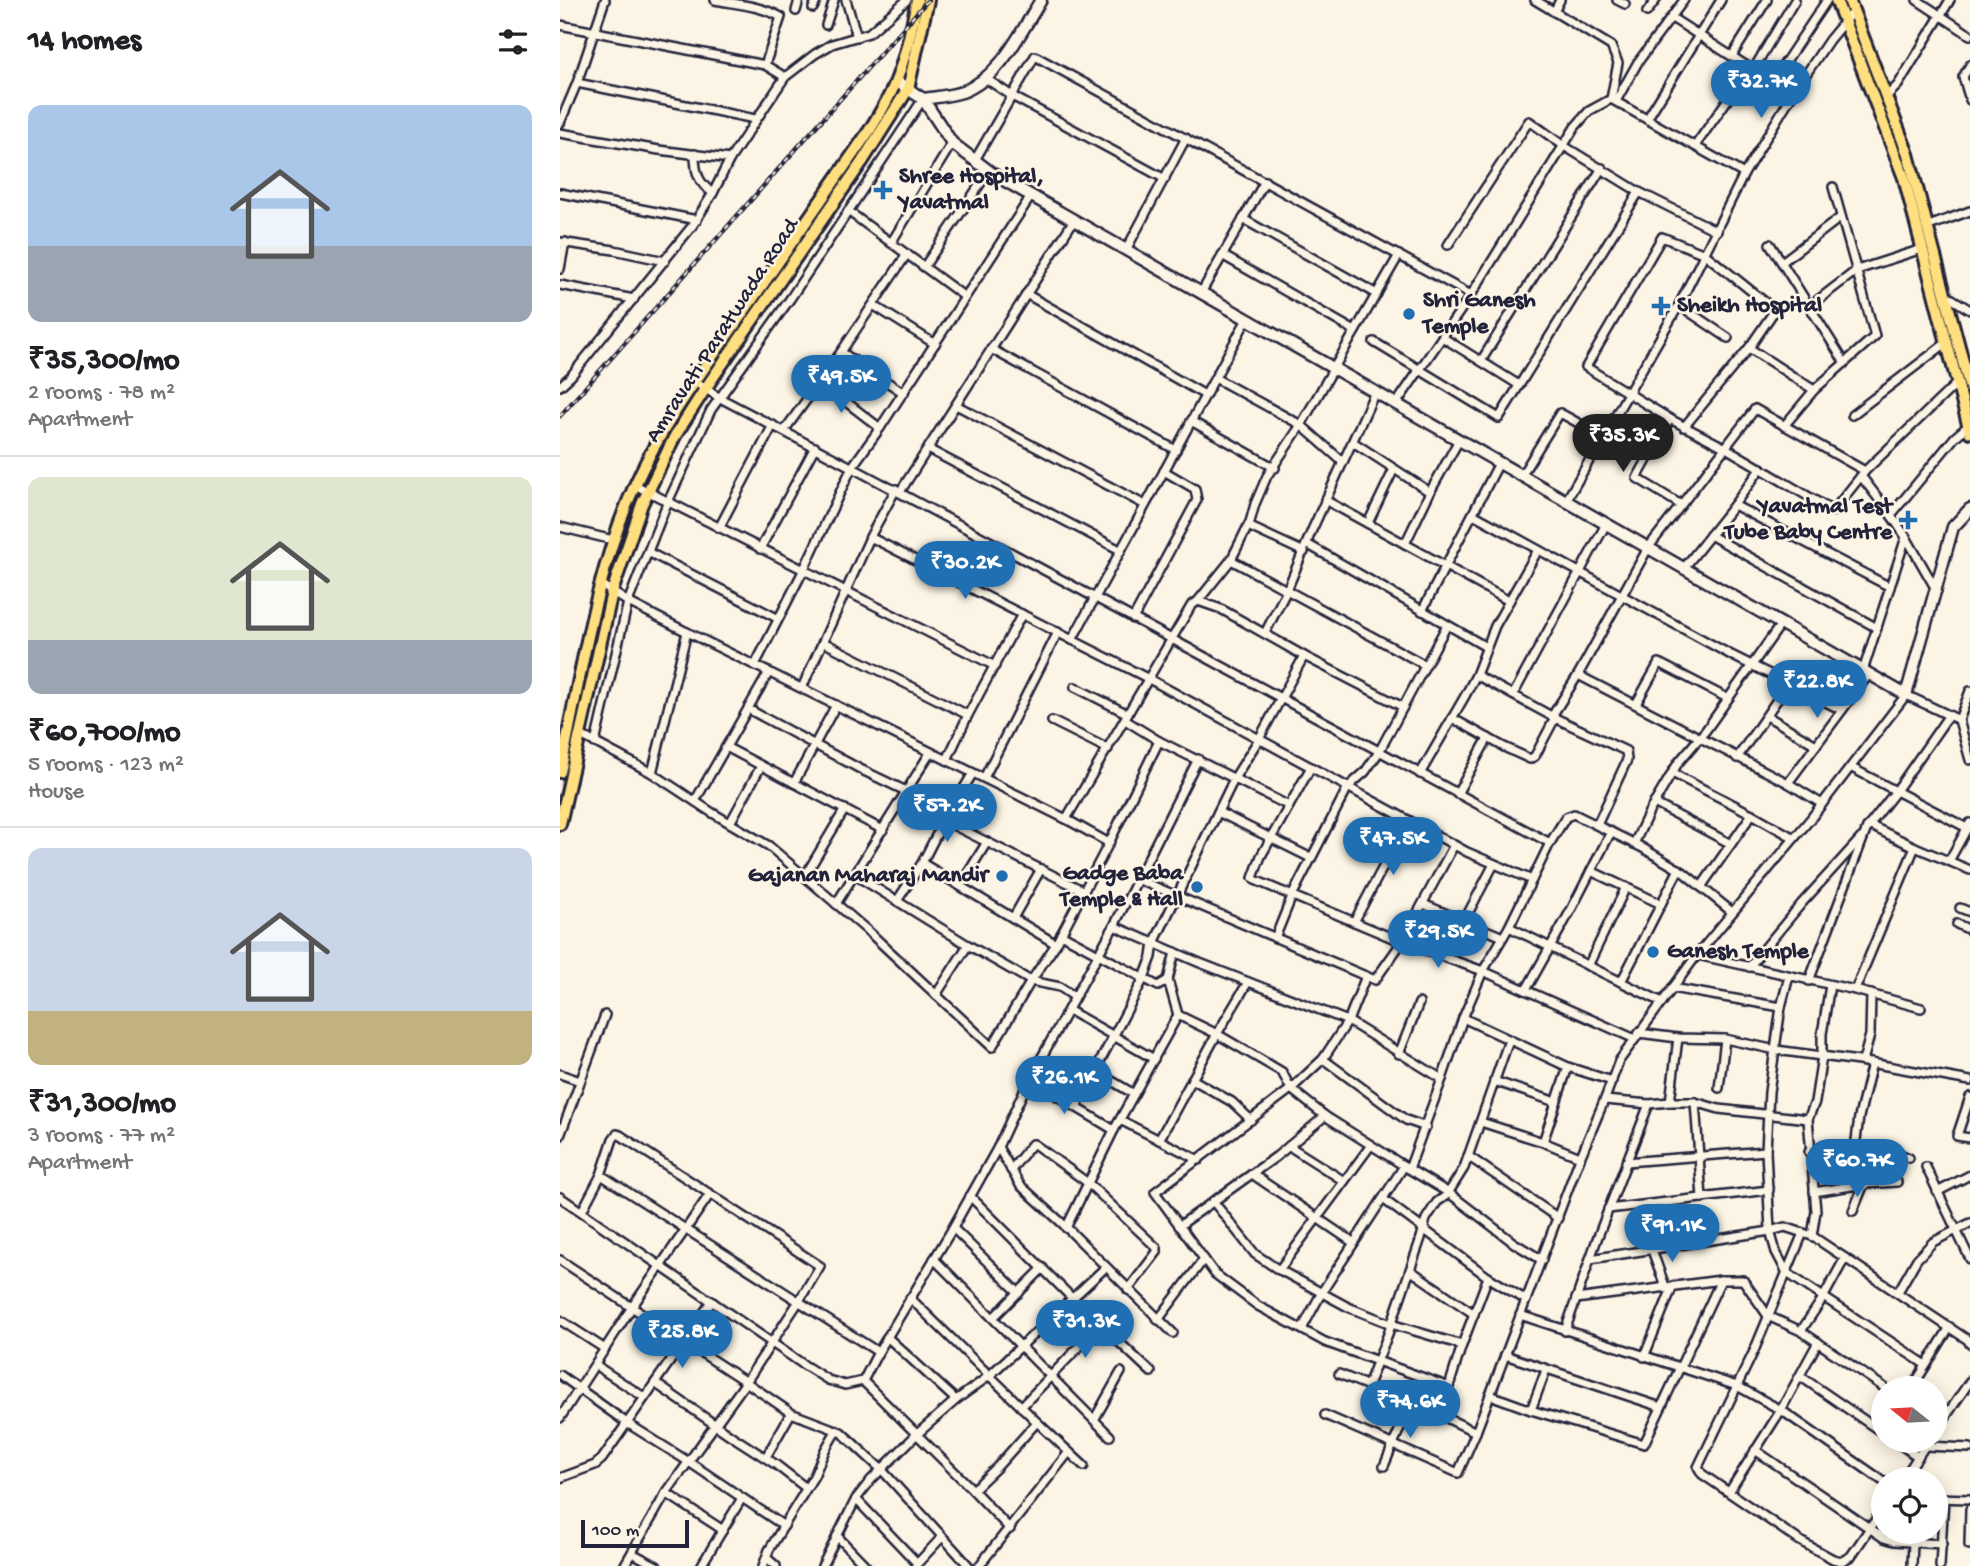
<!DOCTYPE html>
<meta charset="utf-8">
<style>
body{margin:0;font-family:"Gochi Hand",sans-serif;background:#f6f6f6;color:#202124;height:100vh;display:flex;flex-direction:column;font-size:26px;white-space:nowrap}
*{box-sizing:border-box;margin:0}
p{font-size:23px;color:#757577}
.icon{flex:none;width:38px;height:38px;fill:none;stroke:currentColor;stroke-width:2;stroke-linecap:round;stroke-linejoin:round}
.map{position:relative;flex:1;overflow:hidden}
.details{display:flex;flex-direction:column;background:#fff;width:560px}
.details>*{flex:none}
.needle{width:46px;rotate:288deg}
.buttons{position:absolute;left:1311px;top:1376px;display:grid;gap:14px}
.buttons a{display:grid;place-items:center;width:77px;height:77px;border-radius:50%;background:#fff;box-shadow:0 4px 18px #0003;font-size:35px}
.scale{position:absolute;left:21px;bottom:18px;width:108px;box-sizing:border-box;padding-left:7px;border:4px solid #22223b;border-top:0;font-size:19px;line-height:24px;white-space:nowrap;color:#22223b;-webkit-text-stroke:5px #fcf5e5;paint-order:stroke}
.price{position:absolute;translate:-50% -60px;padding:0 16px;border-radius:24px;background:#1f6fb2;color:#fff;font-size:23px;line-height:46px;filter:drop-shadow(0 2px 4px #0008)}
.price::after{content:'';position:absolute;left:50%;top:42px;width:21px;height:16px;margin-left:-10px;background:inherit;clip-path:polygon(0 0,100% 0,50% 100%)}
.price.on{background:#222;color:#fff}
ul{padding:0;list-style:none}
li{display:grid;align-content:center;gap:14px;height:371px;padding:0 28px}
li+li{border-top:2px solid #e0e0e0}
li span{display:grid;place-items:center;height:217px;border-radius:14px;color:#555}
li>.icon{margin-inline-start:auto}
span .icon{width:126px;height:126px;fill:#fffc;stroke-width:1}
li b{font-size:30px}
h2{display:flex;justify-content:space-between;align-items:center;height:84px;padding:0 28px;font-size:30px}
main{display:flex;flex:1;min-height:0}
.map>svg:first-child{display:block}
</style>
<main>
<section class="details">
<h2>14 homes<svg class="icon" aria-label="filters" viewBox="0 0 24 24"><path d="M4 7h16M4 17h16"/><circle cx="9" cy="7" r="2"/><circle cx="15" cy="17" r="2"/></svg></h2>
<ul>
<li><span style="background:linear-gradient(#a9c7e8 65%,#9aa5b1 0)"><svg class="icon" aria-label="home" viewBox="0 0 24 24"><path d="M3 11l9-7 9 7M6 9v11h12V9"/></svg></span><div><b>₹35,300/mo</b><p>2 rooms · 78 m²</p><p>Apartment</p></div></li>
<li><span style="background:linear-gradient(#dfe7d0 75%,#9aa5b1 0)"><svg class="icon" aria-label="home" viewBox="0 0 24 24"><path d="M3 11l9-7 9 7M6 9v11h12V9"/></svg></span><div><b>₹60,700/mo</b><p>5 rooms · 123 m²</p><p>House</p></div></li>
<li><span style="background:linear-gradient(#c9d6e8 75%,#c2b280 0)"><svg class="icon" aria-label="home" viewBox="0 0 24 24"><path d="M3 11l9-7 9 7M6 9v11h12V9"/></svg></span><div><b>₹31,300/mo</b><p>3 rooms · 77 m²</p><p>Apartment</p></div></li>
</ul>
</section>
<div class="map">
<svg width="1410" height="1566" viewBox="0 0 1410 1566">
<rect width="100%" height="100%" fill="#fcf5e5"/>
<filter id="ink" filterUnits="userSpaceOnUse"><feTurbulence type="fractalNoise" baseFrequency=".0143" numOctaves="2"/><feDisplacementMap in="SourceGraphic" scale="14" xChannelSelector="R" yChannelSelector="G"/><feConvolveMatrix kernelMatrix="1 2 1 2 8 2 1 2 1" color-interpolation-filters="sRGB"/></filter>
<g filter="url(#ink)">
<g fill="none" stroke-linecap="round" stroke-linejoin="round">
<defs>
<g id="street">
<path d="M155,0C176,4 202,6 221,17L205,65"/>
<polyline points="286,0 297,37"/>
<polyline points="975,0 1051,46 1058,63 1051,99"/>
<polyline points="1057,0 1065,4"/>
<polyline points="1357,0 1410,35"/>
<polyline points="253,8 257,0"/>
<polyline points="236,11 239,0"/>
<polyline points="994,12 1000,0"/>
<polyline points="1087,12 1096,0"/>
<polyline points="1112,18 1232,95"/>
<polyline points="0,25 205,65 225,77"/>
<polyline points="266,25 274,0"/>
<polyline points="1172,56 1207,0"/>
<polyline points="1410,65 1403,77 1410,100"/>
<polyline points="1193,70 1235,0"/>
<polyline points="425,78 452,96 605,179"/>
<polyline points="1212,82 1267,0"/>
<polyline points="17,83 195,119"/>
<polyline points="1326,97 1338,85 1390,0"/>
<polyline points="1051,99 1184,174"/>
<polyline points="1056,101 1078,62 1124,0"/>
<polyline points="1087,119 1161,0"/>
<polyline points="0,123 17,83 45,0"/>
<polyline points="0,133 99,150 170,159"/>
<polyline points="1135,146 1190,68"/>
<path d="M135,154C135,172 138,183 153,193"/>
<polyline points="415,160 475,56 911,295"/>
<polyline points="0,193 137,220"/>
<polyline points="288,211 405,297"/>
<polyline points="683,219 817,294"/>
<polyline points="1366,227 1410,211"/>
<polyline points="0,242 54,250 105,261"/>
<polyline points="331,243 392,143"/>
<polyline points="1210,244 1285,363"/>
<polyline points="888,245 969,121 1004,146 1079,192 1157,231"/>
<polyline points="566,250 626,138"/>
<polyline points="662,255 795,331"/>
<polyline points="1222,262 1281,217"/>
<polyline points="364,267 429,171"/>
<polyline points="0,269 5,242"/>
<polyline points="0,285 74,299"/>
<polyline points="641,293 705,181"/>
<polyline points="466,294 645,395"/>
<polyline points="1386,295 1410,310"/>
<polyline points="313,305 375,344"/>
<polyline points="1119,305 1168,338"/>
<polyline points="1250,306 1297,270 1362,249"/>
<polyline points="882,337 959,385"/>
<polyline points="814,342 939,418 1079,192"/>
<polyline points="1189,348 1254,390"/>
<polyline points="431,349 616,450"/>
<polyline points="281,352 344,393"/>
<polyline points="921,361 1042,168"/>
<polyline points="655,378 741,425 783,462"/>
<polyline points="259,381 320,428"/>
<path d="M135,382L160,398C438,543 713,695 990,843"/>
<polyline points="0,386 11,376 133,225 153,193 170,159 225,77 255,54 272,44 309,33 347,0"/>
<polyline points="836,404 911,295 1015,127 1029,111 1051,99"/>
<polyline points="396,405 585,505"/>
<polyline points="1292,415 1386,343"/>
<polyline points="1110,419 1077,478 1121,505"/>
<polyline points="631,421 715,468"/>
<polyline points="1224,426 1254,390 1315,336 1273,187"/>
<polyline points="1124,427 1189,348 1215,310 1145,254 1102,237 1026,367 1110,419 1166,448 1273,511 1305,471 1398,382"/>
<polyline points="224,431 281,352 347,254"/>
<polyline points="793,442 870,492"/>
<polyline points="368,449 560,550"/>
<polyline points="961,476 1000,413 1044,437"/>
<polyline points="1301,476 1331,515"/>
<polyline points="75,485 435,666"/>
<polyline points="340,492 514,220"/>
<polyline points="765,500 949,601"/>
<polyline points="1006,501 1119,305 1184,174 1232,95 1269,40 1293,11"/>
<polyline points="1174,505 1330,587"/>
<polyline points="913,514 1171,655 1282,710"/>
<polyline points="808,523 834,469"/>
<polyline points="688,526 744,552"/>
<polyline points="0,527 53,540"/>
<polyline points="159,528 213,425"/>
<polyline points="1150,535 1317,628"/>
<polyline points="310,537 589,679 907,852 972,880"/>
<polyline points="1346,537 1377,591"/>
<polyline points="747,544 926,647"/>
<polyline points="845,544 870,492 899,440"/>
<polyline points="200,549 255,447"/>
<polyline points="88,552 217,618"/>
<polyline points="671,560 865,665"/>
<polyline points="1124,568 1174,505 1201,468"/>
<polyline points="40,584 68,602 127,632 387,760 408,715 462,614"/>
<polyline points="638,601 671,560 690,522 695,504 707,476 741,425 839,255"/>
<polyline points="862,611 939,463"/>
<polyline points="573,619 637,500 635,489 604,471"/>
<polyline points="705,633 727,590 752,530 815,392"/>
<polyline points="512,640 687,319"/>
<polyline points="263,642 408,715"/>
<polyline points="195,665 243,571 292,467 320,428 471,196"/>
<polyline points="1303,671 1346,537 1331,515 1395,437 1408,426"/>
<polyline points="916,675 995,718 1066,751 1067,760 1037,825"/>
<polyline points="1018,675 1228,783 1262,804"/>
<polyline points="515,687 568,714"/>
<polyline points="242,688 312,533 336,489"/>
<polyline points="1410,691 1399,720 1410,760"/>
<polyline points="953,695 1046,524"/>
<polyline points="1076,704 1099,663 1167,698"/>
<polyline points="188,709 302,770 346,791"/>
<polyline points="992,716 1018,675 1088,548 1195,409 1305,471"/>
<polyline points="1207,716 1256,745"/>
<polyline points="892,718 944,747 970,759 975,756 995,718"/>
<polyline points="565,720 599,741 729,806"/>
<polyline points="492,721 548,749"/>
<polyline points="19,734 92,773 151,812 209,846 309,932 432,1047 471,981 496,944 549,843 599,741"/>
<polyline points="35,743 68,602 106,506 151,410 230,299 363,99"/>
<polyline points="166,747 323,830"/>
<polyline points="1177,758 1228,684"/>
<polyline points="387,760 506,819 549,843"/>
<polyline points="751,767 701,856 693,878 695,880 842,942 923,971 949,927 990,843 1006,817 1014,814 1081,847 1123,872 1172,912"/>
<polyline points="1292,768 1407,828"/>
<polyline points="92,773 127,632"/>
<polyline points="1112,773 1192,814 1234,838"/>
<polyline points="860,774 905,696 916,675 935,626 978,550"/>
<polyline points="424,778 498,632"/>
<polyline points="234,783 276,705"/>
<polyline points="1228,783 1309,674"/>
<polyline points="897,794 928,738"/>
<polyline points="135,801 209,672"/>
<polyline points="339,803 381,826"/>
<polyline points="1094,803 1171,844"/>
<polyline points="658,812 751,858"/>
<polyline points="506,819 631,606 638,601 661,609 744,656 843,707"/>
<polyline points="385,821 524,891"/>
<polyline points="170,823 201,766"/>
<polyline points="1309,825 1355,847 1410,870"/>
<polyline points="1074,844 1089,812 1118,763 1146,730 1221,624"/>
<polyline points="1389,861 1410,823"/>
<polyline points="362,863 496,944"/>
<polyline points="1031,871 1101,904"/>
<polyline points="295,875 408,945 471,981 500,987 515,997"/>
<polyline points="245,876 285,809"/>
<polyline points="577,879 815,980 842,942 894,845"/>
<polyline points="400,886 427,842"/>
<polyline points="1141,887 1192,814"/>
<polyline points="337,901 362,863 381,826 413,773"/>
<polyline points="276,904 370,753"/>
<polyline points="863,904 943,937"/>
<polyline points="1400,908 1410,912"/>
<polyline points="453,918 481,869"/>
<polyline points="904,921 934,864"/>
<polyline points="794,922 848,820"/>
<polyline points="1397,924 1410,930"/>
<polyline points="554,926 638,759"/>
<polyline points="949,927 1102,1002"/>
<polyline points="501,934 598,986 608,980 618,1015 657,1034 722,1072 731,1089 765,1116 849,1169 889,1193 954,1243 982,1260"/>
<polyline points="715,938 732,896 788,787 805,772 819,752 887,625"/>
<polyline points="1137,955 1295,990 1361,1008"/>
<polyline points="1028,966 1066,887"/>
<polyline points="1189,967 1242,903 1301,838"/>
<polyline points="806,976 788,1021 763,1059 731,1089 595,1192 655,1274 698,1306 765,1342 889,1387"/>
<polyline points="1229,976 1221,1007 1209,1092 1206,1151 1210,1231 1216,1252 1227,1273 1366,1365"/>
<polyline points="608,980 615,952"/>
<polyline points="1249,981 1307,828 1336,791 1389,715"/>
<polyline points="1061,982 1119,869"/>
<polyline points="1112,988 1221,1007"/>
<polyline points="966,990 1011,910 1051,832"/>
<polyline points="1295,990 1355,847"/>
<polyline points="376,995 408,945"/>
<polyline points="508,1010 594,1059"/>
<polyline points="903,1018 1008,1067 1052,1081"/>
<polyline points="1079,1033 1118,1038 1165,1039 1216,1050 1299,1061 1410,1081"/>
<polyline points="839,1054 859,1003"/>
<polyline points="763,1059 846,1120 866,1127"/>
<polyline points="1303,1061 1310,1035 1311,994"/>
<polyline points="535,1071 574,1094"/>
<polyline points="0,1074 20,1081"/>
<polyline points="469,1079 554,1130"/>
<polyline points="632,1079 672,1102 691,1120"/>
<polyline points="934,1081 996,1102"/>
<polyline points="1159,1088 1165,1039"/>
<polyline points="1410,1097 1397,1136 1410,1138"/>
<polyline points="1045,1100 1089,1104 1110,1102 1118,1038"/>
<polyline points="1110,1102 1135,1102 1159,1109 1248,1119"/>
<polyline points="1135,1102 1142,1198"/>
<polyline points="516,1107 584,978 592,957 594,943 675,777 699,739 744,656"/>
<polyline points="560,1120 639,1160"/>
<polyline points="921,1122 983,1142 1020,1157"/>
<polyline points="0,1136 45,1015"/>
<polyline points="599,1140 657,1034 688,982"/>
<polyline points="983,1142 1008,1067"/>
<polyline points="729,1146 784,1181"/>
<polyline points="438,1147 460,1185 503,1224 613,1333"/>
<polyline points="1295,1148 1299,1117 1312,1063"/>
<polyline points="1249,1152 1324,1147 1349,1158"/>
<polyline points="908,1156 998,1218"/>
<polyline points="1066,1162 1206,1151"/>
<polyline points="1366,1167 1410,1259"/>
<polyline points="849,1169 882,1079"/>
<polyline points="451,1170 472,1144 474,1144 528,1183 597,1248 597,1252 568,1290"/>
<polyline points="692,1174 794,1243"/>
<polyline points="41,1175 318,1352"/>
<polyline points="1254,1192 1304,1184 1337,1182"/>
<polyline points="1377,1192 1410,1175"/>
<polyline points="410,1196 512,1298 591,1372"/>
<polyline points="0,1197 244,1365 268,1380 285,1385 303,1381 316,1356 391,1231 438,1147 467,1084 554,926 640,963 788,1021 882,1079 903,1018 923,971 1075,1039 1137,955 1252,817 1346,695 1399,720"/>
<polyline points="823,1199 928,1277 966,1300"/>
<polyline points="653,1201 695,1254 716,1268 788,1307 831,1324 902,1345"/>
<polyline points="1048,1209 1209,1190"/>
<polyline points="22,1211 41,1175 53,1139 57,1134 60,1135 260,1266 239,1301 186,1382 106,1493 64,1566"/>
<polyline points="1293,1211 1304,1184"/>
<polyline points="619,1226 717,1156 765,1116"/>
<polyline points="393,1228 459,1293"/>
<polyline points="506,1228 554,1130 618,1015"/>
<polyline points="1243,1233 1194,1351 1138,1467 1142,1474 1240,1541 1273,1559 1282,1561 1291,1556 1323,1509"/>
<polyline points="1252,1236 1256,1211 1248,1119 1255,1102 1262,1056 1262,1034 1270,985"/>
<polyline points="1092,1250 1106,1289"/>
<polyline points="374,1259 550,1436"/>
<polyline points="1030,1259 1210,1231 1225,1227 1252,1236 1408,1340 1410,1344"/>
<polyline points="0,1260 186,1382 231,1413 281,1432 322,1470 409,1566"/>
<polyline points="719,1270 811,1145"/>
<polyline points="850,1270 914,1314"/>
<polyline points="1338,1292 1357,1259 1373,1242 1410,1223"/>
<polyline points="350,1298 477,1422 524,1466"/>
<polyline points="1016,1299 1161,1280 1183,1280 1208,1316 1241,1331 1325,1388"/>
<polyline points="960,1315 1177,1386 1221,1410 1323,1481"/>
<polyline points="433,1318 483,1268"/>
<polyline points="0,1320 45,1349"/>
<polyline points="598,1320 644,1259"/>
<polyline points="742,1329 762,1292 844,1166"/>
<polyline points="1005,1331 1037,1239 1089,1104"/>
<polyline points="1241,1331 1263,1298 1285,1258"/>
<polyline points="327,1337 396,1400"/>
<polyline points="945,1355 1101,1407"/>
<polyline points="1084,1357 1112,1288"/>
<polyline points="35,1365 84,1397"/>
<polyline points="779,1374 880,1415 916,1432"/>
<polyline points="0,1375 67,1423 129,1462 224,1526"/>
<polyline points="1240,1376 1323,1433"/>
<polyline points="303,1381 413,1490 450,1529"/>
<polyline points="95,1383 170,1435 215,1464 246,1488"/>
<polyline points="808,1385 828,1334 861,1238 866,1219 877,1202 887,1195 904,1168 949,1040"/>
<polyline points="1352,1388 1390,1327"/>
<polyline points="930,1395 971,1410 1084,1444 1161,1280"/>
<polyline points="461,1407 541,1324"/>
<polyline points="971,1410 986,1370"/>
<polyline points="765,1415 898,1473 916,1432 1018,1163 1046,1096 1059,1061 1075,1039"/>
<polyline points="880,1415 902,1345 928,1277"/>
<polyline points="0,1418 72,1307 150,1194"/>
<polyline points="534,1420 561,1372"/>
<polyline points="1376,1431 1410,1381"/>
<polyline points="1334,1440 1358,1457"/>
<polyline points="1366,1446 1410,1448"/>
<polyline points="1195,1450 1324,1538 1334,1541 1382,1544"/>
<polyline points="206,1457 231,1413"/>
<polyline points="824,1466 851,1402"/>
<polyline points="0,1478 35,1465 42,1459 152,1301"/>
<polyline points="1343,1479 1369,1440"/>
<polyline points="413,1490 437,1467 477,1422"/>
<polyline points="1169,1492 1221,1410 1258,1342"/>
<polyline points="106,1493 163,1530"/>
<polyline points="1376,1498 1410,1499"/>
<polyline points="296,1499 357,1563"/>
<polyline points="277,1536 306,1566"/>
<polyline points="1409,1545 1410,1509"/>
<polyline points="72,1553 97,1566"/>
<polyline points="207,1558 216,1566"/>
<polyline points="356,1565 382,1537"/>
<polyline points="141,1566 182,1498"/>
<polyline points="203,1566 209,1550 254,1476 265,1450 276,1431"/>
<polyline points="262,1566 296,1499 311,1480 356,1435 396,1400 429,1376 546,1267"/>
<polyline points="419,1566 509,1452"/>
<polyline points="1352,1566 1353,1542"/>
<polyline points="1380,1566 1384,1498"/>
</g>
<g id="secondary">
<polyline points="336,81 363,99 392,143 433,174 1346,695 1393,527 1410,509"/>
<path d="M363,99C376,97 390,96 402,92C441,77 460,33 481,0"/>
</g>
<g id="primary">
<polyline points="1276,0 1344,178 1410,432"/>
<polyline points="1289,0 1348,154 1410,388"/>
<path d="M0,772C21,676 34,576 75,485C102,424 144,369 182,314C225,253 267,192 309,131C319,115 329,99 336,81C346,55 352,27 357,0"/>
<polyline points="0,824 52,592 82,504 115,436 145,389 302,162 348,89 368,0"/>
</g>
</defs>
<use href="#street" stroke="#22223b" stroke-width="12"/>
<use href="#secondary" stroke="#22223b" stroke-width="15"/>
<use href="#primary" stroke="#22223b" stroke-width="16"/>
<use href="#street" stroke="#fcf5e5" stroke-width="7"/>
<use href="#secondary" stroke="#fcf5e5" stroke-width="10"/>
<use href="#primary" stroke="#ffdf80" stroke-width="10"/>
<defs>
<polyline id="rail" points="0,416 368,0"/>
</defs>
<use href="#rail" stroke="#22223b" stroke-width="4.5"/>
<use href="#rail" stroke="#fcf5e5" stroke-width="2" stroke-dasharray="5" stroke-linecap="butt"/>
</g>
</g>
<g fill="#1f6fb2" stroke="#fcf5e5" stroke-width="2.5">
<path d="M319.5 179.5h7v7h7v7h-7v7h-7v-7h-7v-7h7z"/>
<path d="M1097.5 295.5h7v7h7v7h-7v7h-7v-7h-7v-7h7z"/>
<circle cx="849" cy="314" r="7"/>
<path d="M1344.5 509.5h7v7h7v7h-7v7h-7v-7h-7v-7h7z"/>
<circle cx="442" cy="876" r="7"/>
<circle cx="637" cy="887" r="7"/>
<circle cx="1093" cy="952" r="7"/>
</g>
<g text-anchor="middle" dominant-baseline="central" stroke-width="5" stroke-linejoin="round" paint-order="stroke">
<g font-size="23" font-weight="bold" fill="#22223b" stroke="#fcf5e5" text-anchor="start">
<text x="339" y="177">Shree Hospital,<tspan x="339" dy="26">Yavatmal</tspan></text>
<text x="863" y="301">Shri Ganesh<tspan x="863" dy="26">Temple</tspan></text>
<text x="1117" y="306">Sheikh Hospital</text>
<text x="1332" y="507" text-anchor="end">Yavatmal Test<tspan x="1332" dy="26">Tube Baby Centre</tspan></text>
<text x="623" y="874" text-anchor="end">Gadge Baba<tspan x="623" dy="26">Temple &amp; Hall</tspan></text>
<text x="428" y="876" text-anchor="end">Gajanan Maharaj Mandir</text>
<text x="1107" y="952">Ganesh Temple</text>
</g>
<g font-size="23" fill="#22223b" stroke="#fcf5e5">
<text transform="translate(163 331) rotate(-57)">Amravati Paratwada Road</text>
</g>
</g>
</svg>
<div class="buttons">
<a><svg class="needle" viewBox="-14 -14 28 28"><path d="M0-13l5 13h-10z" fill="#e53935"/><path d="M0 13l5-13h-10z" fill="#757577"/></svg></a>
<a><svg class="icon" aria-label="locate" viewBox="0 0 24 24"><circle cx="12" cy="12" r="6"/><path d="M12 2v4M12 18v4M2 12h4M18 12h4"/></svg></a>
</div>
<div class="scale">100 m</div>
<b class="price" style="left:1201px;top:120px">₹32.7K</b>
<b class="price" style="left:281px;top:415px">₹49.5K</b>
<b class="price on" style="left:1063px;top:474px">₹35.3K</b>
<b class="price" style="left:405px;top:601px">₹30.2K</b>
<b class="price" style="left:1257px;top:720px">₹22.8K</b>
<b class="price" style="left:387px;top:844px">₹57.2K</b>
<b class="price" style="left:833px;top:877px">₹47.5K</b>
<b class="price" style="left:878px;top:970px">₹29.5K</b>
<b class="price" style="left:504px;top:1116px">₹26.1K</b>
<b class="price" style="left:1297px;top:1199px">₹60.7K</b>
<b class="price" style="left:1112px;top:1264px">₹91.1K</b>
<b class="price" style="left:525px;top:1360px">₹31.3K</b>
<b class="price" style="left:122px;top:1370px">₹25.8K</b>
<b class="price" style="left:850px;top:1440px">₹74.6K</b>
</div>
</main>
